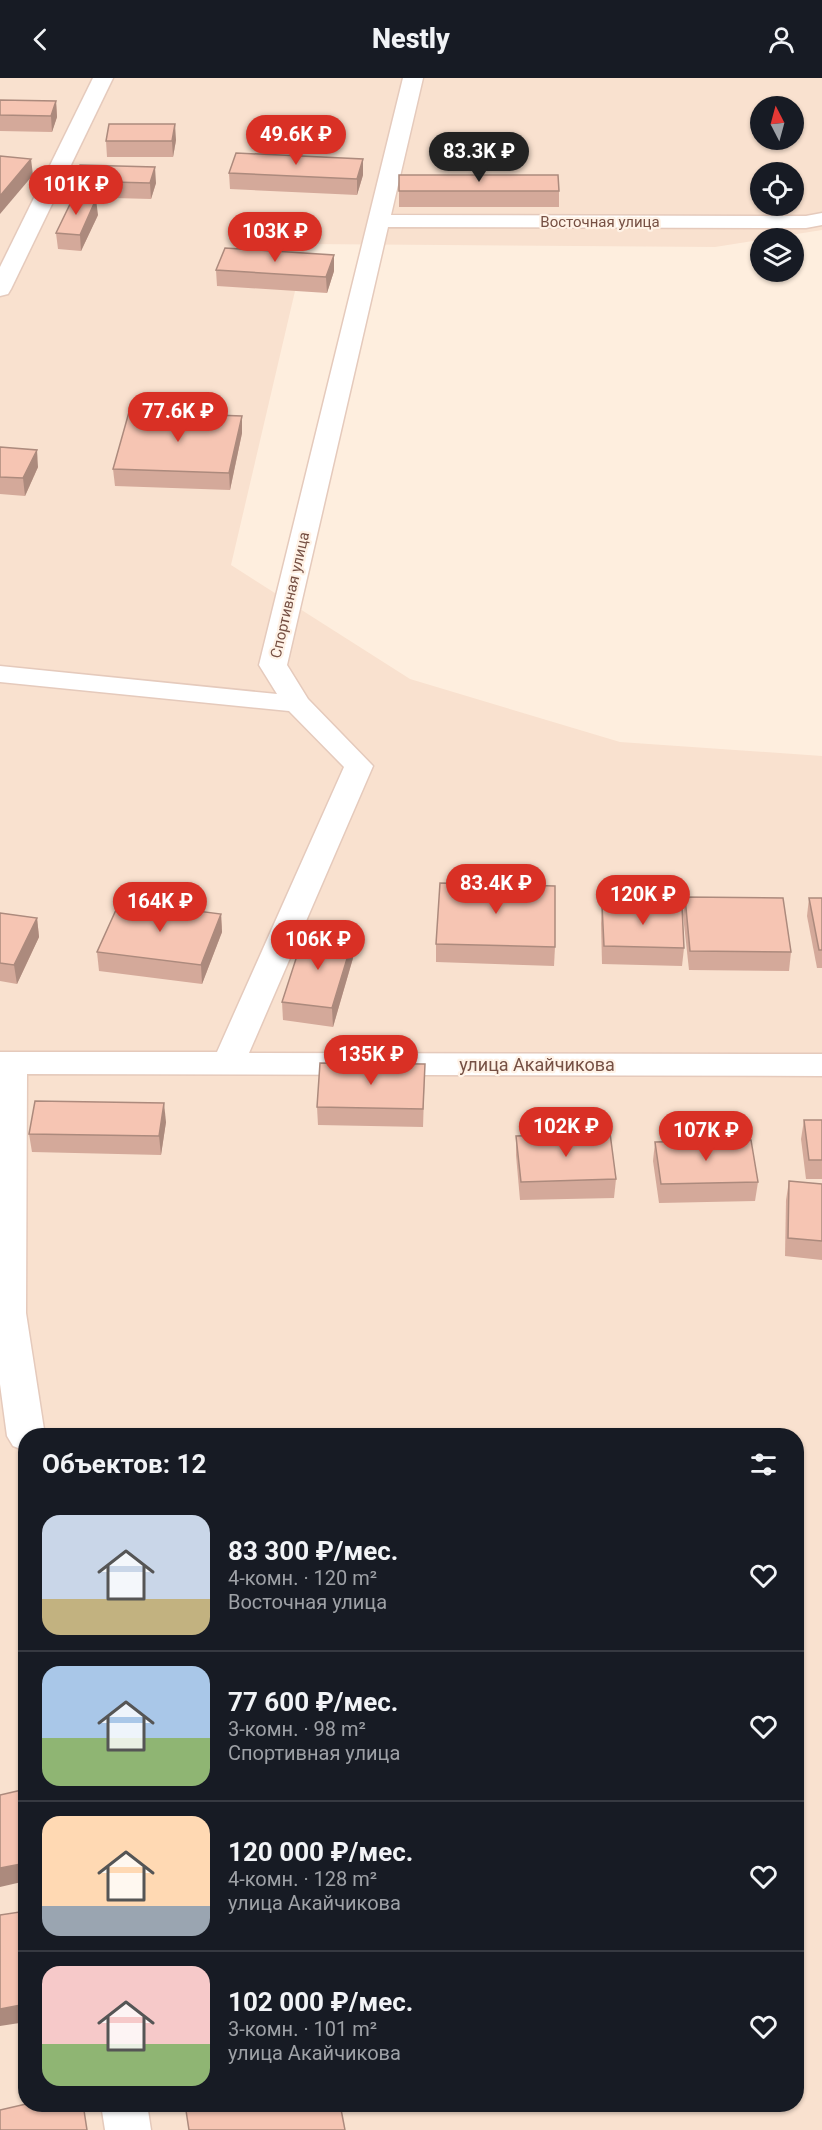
<!DOCTYPE html>
<html lang="ru">
<meta charset="utf-8">
<style>
body{margin:0;font-family:Roboto,sans-serif;background:#20242c;color:#f1f3f6;height:100vh;display:flex;flex-direction:column;font-size:22px;white-space:nowrap}
*{box-sizing:border-box;margin:0}
p{font-size:20px;color:#9ea1a6}
.icon{flex:none;width:33px;height:33px;fill:none;stroke:currentColor;stroke-width:2;stroke-linecap:round;stroke-linejoin:round}
.map{position:relative;flex:1;overflow:hidden}
.side{position:absolute;left:18px;top:1350px;width:786px;height:684px;display:flex;flex-direction:column;background:#171b24;border-radius:24px;box-shadow:0 2px 4px #0004}
.side>*{flex:none}
.needle{width:39px;rotate:354deg}
.tools{position:absolute;left:750px;top:18px;display:grid;gap:12px}
.tools a{display:grid;place-items:center;width:54px;height:54px;border-radius:50%;background:#171b24;box-shadow:0 2px 4px #0004;font-size:30px}
.price{position:absolute;translate:-50% -51px;padding:0 14px;border-radius:21px;background:#d93025;color:#fff;font-size:20px;line-height:39px;filter:drop-shadow(0 2px 3px #0008)}
.price::after{content:'';position:absolute;left:50%;top:36px;width:18px;height:14px;margin-left:-9px;background:inherit;clip-path:polygon(0 0,100% 0,50% 100%)}
.price.on{background:#222;color:#fff}
ul{padding:0;list-style:none}
li{display:flex;align-items:center;gap:18px;height:150px;padding:0 24px}
li+li{border-top:2px solid #363941}
li span{display:grid;place-items:center;flex:none;width:168px;height:120px;border-radius:18px;color:#555}
li>.icon{margin-inline-start:auto}
span .icon{width:72px;height:72px;fill:#fffc;stroke-width:1}
li b{font-size:26px}
h2{display:flex;justify-content:space-between;align-items:center;height:72px;padding:0 24px;font-size:26px}
header{display:flex;justify-content:space-between;align-items:center;height:78px;padding:0 24px;background:#171b24;font-size:27px;font-weight:800}
.map>svg:first-child{display:block}
</style>
<header><svg class="icon" aria-label="back" viewBox="0 0 24 24"><path d="M15 5l-7 7 7 7"/></svg>Nestly<svg class="icon" aria-label="person" viewBox="0 0 24 24"><circle cx="12" cy="8" r="4"/><path d="M4 21q1-7 8-7t8 7"/></svg></header>
<div class="map">
<svg width="822" height="2052" viewBox="0 0 822 2052">
<rect width="100%" height="100%" fill="#feeede"/>
<path fill="#f9e1cf" fill-rule="evenodd" d="M0,0H822V152L715,169L306,166L231,487L410,601L620,664L822,678V2052H0ZM760,28H794V62H760ZM760,94H794V128H760ZM26,1358H796V2026H26Z"/>
<g fill="none" stroke-linecap="round" stroke-linejoin="round">
<defs>
<g id="street">
<polygon points="93,0 113,0 11,211 8,216 0,218 0,189"/>
<polygon points="403,0 423,0 391,137 806,138 822,135 822,147 806,150 388,149 287,587 308,621 373,688 249,975 822,976 822,998 27,996 26,1235 45,1358 26,1358 26,1373 13,1368 7,1358 0,1306 0,974 217,974 344,689 289,633 0,604 0,588 277,616 259,587"/>
<polygon points="101,2026 147,2026 151,2052 105,2052"/>
</g>
</defs>
<use href="#street" stroke="#e5cabc" stroke-width="3"/>
<use href="#street" fill="#fff" fill-rule="evenodd"/>
</g>
<g fill="#d4a99a">
<polygon points="0,22 56,23 57,39 52,54 0,53"/>
<polygon points="176,62 173,79 107,79 106,63"/>
<polygon points="229,95 363,97 357,117 230,111"/>
<polygon points="399,97 559,113 559,129 399,129"/>
<polygon points="74,103 156,105 151,121 76,119"/>
<polygon points="98,137 81,173 58,171 56,155"/>
<polygon points="334,177 334,193 327,215 217,208 216,192"/>
<polygon points="242,355 230,412 115,408 113,391"/>
<polygon points="0,369 38,389 25,418 0,416"/>
<polygon points="685,819 791,874 789,893 689,892 683,837"/>
<polygon points="809,820 822,820 822,890 817,890 807,838"/>
<polygon points="602,827 684,870 682,888 602,886 601,845"/>
<polygon points="0,835 37,840 39,859 17,906 0,903"/>
<polygon points="221,836 222,854 202,906 99,893 97,874"/>
<polygon points="436,866 555,869 554,888 436,884"/>
<polygon points="353,880 333,949 283,942 282,924"/>
<polygon points="425,986 423,1049 318,1047 317,1029"/>
<polygon points="804,1042 822,1042 822,1101 806,1101 801,1061"/>
<polygon points="166,1044 161,1077 32,1074 29,1056"/>
<polygon points="516,1058 616,1101 614,1120 520,1122 516,1077"/>
<polygon points="655,1064 758,1104 755,1123 659,1125 653,1083"/>
<polygon points="789,1103 822,1106 822,1182 785,1178 786,1122"/>
</g>
<g fill="#ac8a7d">
<polygon points="56,23 57,39 52,54 51,38"/>
<polygon points="175,46 176,62 173,79 172,63"/>
<polygon points="31,81 33,97 0,136 0,118"/>
<polygon points="363,81 363,97 357,117 357,101"/>
<polygon points="155,89 156,105 151,121 150,105"/>
<polygon points="96,121 98,137 81,173 80,157"/>
<polygon points="334,177 334,193 327,215 326,199"/>
<polygon points="242,338 242,355 230,412 229,395"/>
<polygon points="37,372 38,389 25,418 23,400"/>
<polygon points="221,836 222,854 202,906 201,887"/>
<polygon points="37,840 39,859 17,906 14,887"/>
<polygon points="353,861 353,880 333,949 332,930"/>
<polygon points="164,1025 166,1044 161,1077 159,1058"/>
<polygon points="26,1785 26,1803 0,1809 0,1790"/>
<polygon points="26,1926 26,1944 0,1948 0,1931"/>
</g>
<g fill="#f6c5b3" stroke="#ac8a7d" stroke-width="1.5">
<polygon points="0,22 56,23 51,38 0,37"/>
<polygon points="109,46 175,46 172,63 106,63"/>
<polygon points="236,75 363,81 357,101 229,95"/>
<polygon points="0,78 31,81 0,118"/>
<polygon points="80,87 155,89 150,105 74,103"/>
<polygon points="399,97 558,97 559,113 399,113"/>
<polygon points="73,120 96,121 80,157 56,155"/>
<polygon points="225,170 334,177 326,199 216,192"/>
<polygon points="129,334 242,338 229,395 113,391"/>
<polygon points="0,369 37,372 23,400 0,399"/>
<polygon points="440,805 555,808 555,869 436,866"/>
<polygon points="685,819 783,820 791,874 690,873"/>
<polygon points="809,820 822,820 822,872 819,872"/>
<polygon points="120,823 221,836 201,887 97,874"/>
<polygon points="602,827 682,829 684,870 604,868"/>
<polygon points="0,835 37,840 14,887 0,885"/>
<polygon points="304,856 353,861 332,930 282,924"/>
<polygon points="320,985 425,986 423,1031 317,1029"/>
<polygon points="35,1023 164,1025 159,1058 29,1056"/>
<polygon points="804,1042 822,1042 822,1082 809,1082"/>
<polygon points="610,1055 616,1101 521,1104 516,1058"/>
<polygon points="751,1062 758,1104 661,1106 655,1064"/>
<polygon points="789,1103 822,1106 822,1163 788,1160"/>
<polygon points="26,1711 26,1785 0,1790 0,1717"/>
<polygon points="26,1833 26,1926 0,1931 0,1837"/>
<polygon points="26,2026 83,2026 87,2052 0,2052 0,2032"/>
<polygon points="185,2026 340,2026 345,2052 189,2052"/>
</g>
<g text-anchor="middle" dominant-baseline="central" stroke-width="4.5" stroke-linejoin="round" paint-order="stroke">
<g font-size="15" fill="#765044" stroke="#fff2e6">
<text x="600" y="144">Восточная улица</text>
<text transform="translate(290 517) rotate(-77)">Спортивная улица</text>
</g>
<g font-size="18" fill="#765044" stroke="#fff2e6">
<text x="537" y="986">улица Акайчикова</text>
</g>
</g>
</svg>
<div class="tools">
<a><svg class="needle" viewBox="-14 -14 28 28"><path d="M0-13l5 13h-10z" fill="#e53935"/><path d="M0 13l5-13h-10z" fill="#9ea1a6"/></svg></a>
<a><svg class="icon" aria-label="locate" viewBox="0 0 24 24"><circle cx="12" cy="12" r="6"/><path d="M12 2v4M12 18v4M2 12h4M18 12h4"/></svg></a>
<a><svg class="icon" aria-label="layers" viewBox="0 0 24 24"><path d="M12 4l9 5-9 5-9-5zM3 14l9 5 9-5"/></svg></a>
</div>
<b class="price" style="left:296px;top:88px">49.6K ₽</b>
<b class="price on" style="left:479px;top:105px">83.3K ₽</b>
<b class="price" style="left:76px;top:138px">101K ₽</b>
<b class="price" style="left:275px;top:185px">103K ₽</b>
<b class="price" style="left:178px;top:365px">77.6K ₽</b>
<b class="price" style="left:496px;top:837px">83.4K ₽</b>
<b class="price" style="left:643px;top:848px">120K ₽</b>
<b class="price" style="left:160px;top:855px">164K ₽</b>
<b class="price" style="left:318px;top:893px">106K ₽</b>
<b class="price" style="left:371px;top:1008px">135K ₽</b>
<b class="price" style="left:566px;top:1080px">102K ₽</b>
<b class="price" style="left:706px;top:1084px">107K ₽</b>
<section class="side">
<h2>Объектов: 12<svg class="icon" aria-label="filters" viewBox="0 0 24 24"><path d="M4 7h16M4 17h16"/><circle cx="9" cy="7" r="2"/><circle cx="15" cy="17" r="2"/></svg></h2>
<ul>
<li><span style="background:linear-gradient(#c9d6e8 70%,#c2b280 0)"><svg class="icon" aria-label="home" viewBox="0 0 24 24"><path d="M3 11l9-7 9 7M6 9v11h12V9"/></svg></span><div><b>83 300 ₽/мес.</b><p>4-комн. · 120 m²</p><p>Восточная улица</p></div><svg class="icon" aria-label="heart" viewBox="0 0 24 24"><path d="M12 20l-8-8c-3-5 5-10 8-4 3-6 11-1 8 4z"/></svg></li>
<li><span style="background:linear-gradient(#a9c7e8 60%,#8fb573 0)"><svg class="icon" aria-label="home" viewBox="0 0 24 24"><path d="M3 11l9-7 9 7M6 9v11h12V9"/></svg></span><div><b>77 600 ₽/мес.</b><p>3-комн. · 98 m²</p><p>Спортивная улица</p></div><svg class="icon" aria-label="heart" viewBox="0 0 24 24"><path d="M12 20l-8-8c-3-5 5-10 8-4 3-6 11-1 8 4z"/></svg></li>
<li><span style="background:linear-gradient(#ffd9b3 75%,#9aa5b1 0)"><svg class="icon" aria-label="home" viewBox="0 0 24 24"><path d="M3 11l9-7 9 7M6 9v11h12V9"/></svg></span><div><b>120 000 ₽/мес.</b><p>4-комн. · 128 m²</p><p>улица Акайчикова</p></div><svg class="icon" aria-label="heart" viewBox="0 0 24 24"><path d="M12 20l-8-8c-3-5 5-10 8-4 3-6 11-1 8 4z"/></svg></li>
<li><span style="background:linear-gradient(#f6c9c9 65%,#8fb573 0)"><svg class="icon" aria-label="home" viewBox="0 0 24 24"><path d="M3 11l9-7 9 7M6 9v11h12V9"/></svg></span><div><b>102 000 ₽/мес.</b><p>3-комн. · 101 m²</p><p>улица Акайчикова</p></div><svg class="icon" aria-label="heart" viewBox="0 0 24 24"><path d="M12 20l-8-8c-3-5 5-10 8-4 3-6 11-1 8 4z"/></svg></li>
</ul>
</section>
</div>
